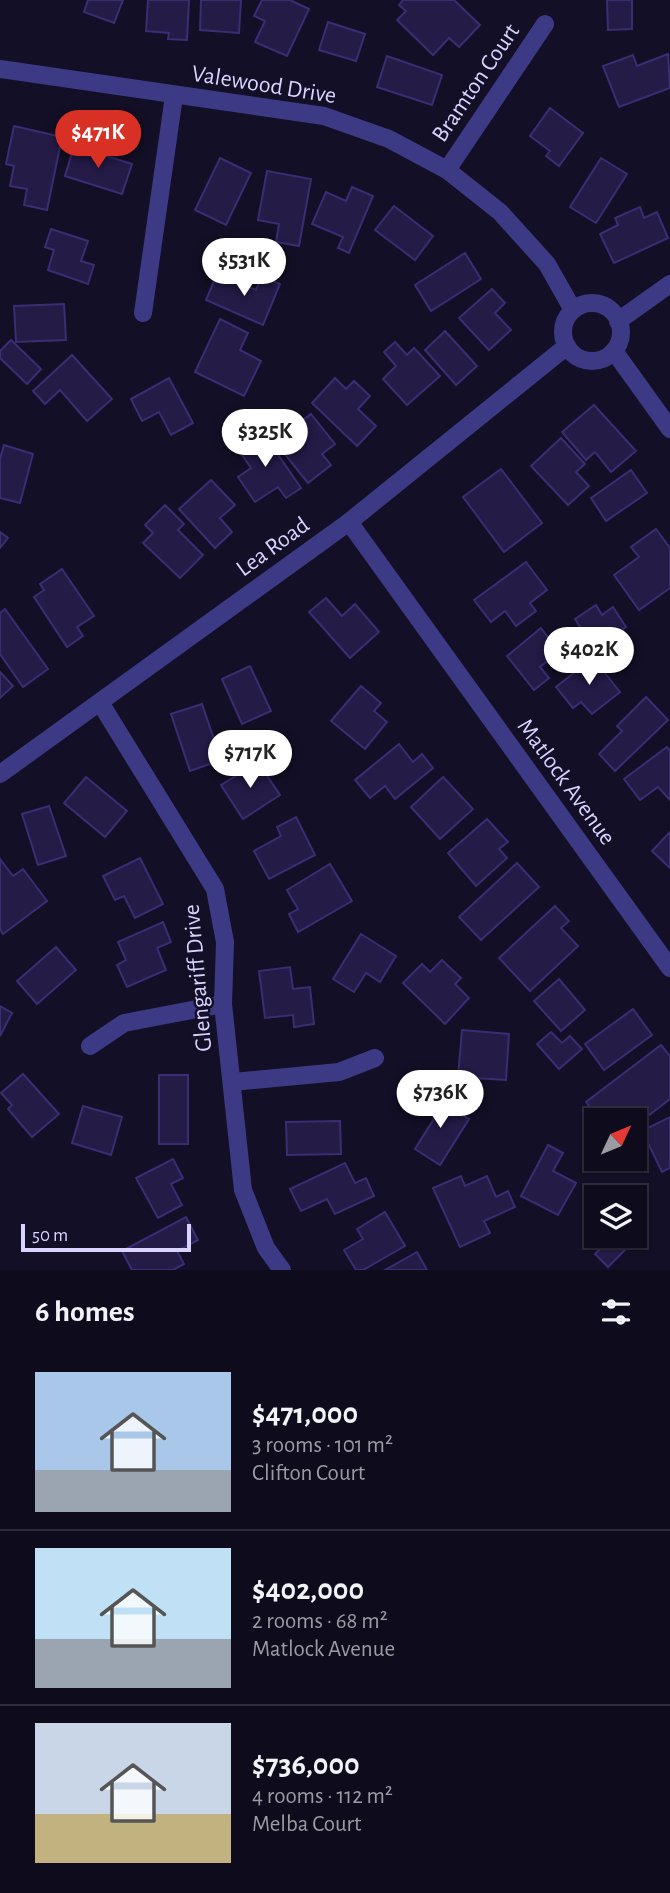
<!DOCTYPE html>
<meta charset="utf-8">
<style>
body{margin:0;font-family:"Alegreya Sans",sans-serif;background:#171425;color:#f1f3f6;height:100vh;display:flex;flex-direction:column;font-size:26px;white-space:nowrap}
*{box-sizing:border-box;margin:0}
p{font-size:23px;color:#9b9ba3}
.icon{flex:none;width:38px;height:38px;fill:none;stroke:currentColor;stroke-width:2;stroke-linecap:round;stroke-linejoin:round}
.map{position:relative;height:1270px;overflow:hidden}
.drawer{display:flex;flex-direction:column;background:#0e0b1c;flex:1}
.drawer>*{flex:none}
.needle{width:46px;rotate:46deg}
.fabs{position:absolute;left:584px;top:1108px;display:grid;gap:14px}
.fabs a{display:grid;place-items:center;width:63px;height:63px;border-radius:0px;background:#0e0b1c;box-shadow:0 2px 5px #0004,0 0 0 2px #2e2b3b;font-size:35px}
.scale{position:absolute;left:21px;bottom:18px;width:170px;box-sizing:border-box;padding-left:7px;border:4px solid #d9d4ff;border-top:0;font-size:19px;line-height:24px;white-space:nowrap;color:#d9d4ff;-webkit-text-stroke:5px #130f26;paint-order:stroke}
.price{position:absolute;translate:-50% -60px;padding:0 16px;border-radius:24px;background:#fff;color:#222;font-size:23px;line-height:46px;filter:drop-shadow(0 2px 4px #0008)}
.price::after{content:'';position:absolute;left:50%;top:42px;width:21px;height:16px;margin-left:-10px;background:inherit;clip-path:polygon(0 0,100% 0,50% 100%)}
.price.current{background:#d93025;color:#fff}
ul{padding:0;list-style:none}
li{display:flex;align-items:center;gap:21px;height:175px;padding:0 35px}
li+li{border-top:2px solid #2e2b3b}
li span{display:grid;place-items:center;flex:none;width:196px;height:140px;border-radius:0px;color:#555}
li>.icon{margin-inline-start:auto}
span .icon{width:84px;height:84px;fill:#fffc;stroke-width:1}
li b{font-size:30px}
h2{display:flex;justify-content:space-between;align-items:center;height:84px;padding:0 35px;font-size:30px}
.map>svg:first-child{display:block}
</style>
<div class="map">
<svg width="670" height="1270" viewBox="0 0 670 1270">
<rect width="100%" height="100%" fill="#130f26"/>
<g fill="#241b47" stroke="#3b2d73" stroke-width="2">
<polygon points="88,0 123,0 114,23 84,12"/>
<polygon points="148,0 189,0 187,40 168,39 169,33 146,31"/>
<polygon points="201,0 241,0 239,33 200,30"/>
<polygon points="262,0 290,0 309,9 287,56 255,42 265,21 254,16"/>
<polygon points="403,0 454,0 480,25 459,47 449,38 433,55 397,20 406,11 399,5"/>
<polygon points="607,0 632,0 632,29 608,30"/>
<polygon points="328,22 365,34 356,61 319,50"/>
<polygon points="668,54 670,88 619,107 603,66 633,55 637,66"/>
<polygon points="387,56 442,75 432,105 377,87"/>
<polygon points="550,108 583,133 559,166 546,156 550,151 530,136"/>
<polygon points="14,126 62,137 47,210 24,205 27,189 10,186 14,166 6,164"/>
<polygon points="74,146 132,164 122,194 65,176"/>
<polygon points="220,158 251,173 226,225 195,210"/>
<polygon points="601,158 627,174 596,223 570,207"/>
<polygon points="267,171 311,179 299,246 276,242 279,224 258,220"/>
<polygon points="352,187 373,196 349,253 338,248 343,237 312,224 326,192 346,201"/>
<polygon points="394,206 433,236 415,260 375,230"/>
<polygon points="640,207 644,218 657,212 668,238 614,263 600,234 618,225 615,218"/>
<polygon points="51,229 88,241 81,261 94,265 88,284 48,270 54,250 45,247"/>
<polygon points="465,253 481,279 431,311 415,285"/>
<polygon points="217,274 256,290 262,276 280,284 263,325 206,300"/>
<polygon points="492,289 505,303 495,313 511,330 489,350 459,318"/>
<polygon points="64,304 66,340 16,342 14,306"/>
<polygon points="220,319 248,333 240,350 261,361 244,396 195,372"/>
<polygon points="445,331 477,366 456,385 425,350"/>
<polygon points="11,340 41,369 27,384 0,358 0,351"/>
<polygon points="395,342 407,355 414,348 440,376 407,405 383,379 396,366 384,352"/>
<polygon points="72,355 112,399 87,421 60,390 45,404 33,391"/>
<polygon points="169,378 193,423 171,435 159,412 142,421 131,399"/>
<polygon points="335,378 346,389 354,381 370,396 358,409 376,426 357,446 312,403"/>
<polygon points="594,405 636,451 611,472 595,452 586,460 562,432"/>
<polygon points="311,414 335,444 322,454 331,465 308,483 275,442"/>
<polygon points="261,430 301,488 286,498 278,487 255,502 238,477 251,468 236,446"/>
<polygon points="561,438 585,464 576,472 589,486 568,505 531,466"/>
<polygon points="4,445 33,454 20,503 0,498 0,459"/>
<polygon points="501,469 542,523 504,552 463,497"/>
<polygon points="631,470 647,493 606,521 591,498"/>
<polygon points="211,480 235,505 220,518 232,532 215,548 179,509"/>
<polygon points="165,505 184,524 178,530 203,555 180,578 143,543 153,533 145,525"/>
<polygon points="656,529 670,548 670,588 639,610 614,575 639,557 631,547"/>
<polygon points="0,532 8,538 0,548"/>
<polygon points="526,562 547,590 530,603 536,611 516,626 505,611 491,622 474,600"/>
<polygon points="62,569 94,616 77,627 83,636 67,647 34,597 44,590 40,584"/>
<polygon points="326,598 342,616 355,604 379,632 350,658 309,612"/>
<polygon points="596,605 602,615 613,607 626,627 594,649 575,619"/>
<polygon points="5,609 48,669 23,687 0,654 0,613"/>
<polygon points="541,628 559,652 540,667 549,678 534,690 507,656"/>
<polygon points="593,658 620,692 592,714 581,702 573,708 556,687"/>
<polygon points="250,666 271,711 242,724 222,679"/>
<polygon points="0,672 13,686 0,698"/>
<polygon points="361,686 381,703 374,711 387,722 365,749 331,721"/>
<polygon points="646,697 668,720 615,771 599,754 622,731 617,726"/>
<polygon points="202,704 221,760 190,771 171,714"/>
<polygon points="399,744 413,762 422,754 433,768 395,799 385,786 370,798 355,780"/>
<polygon points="667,747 670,751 670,800 658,787 640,800 624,779"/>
<polygon points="258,762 280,795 243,819 221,785"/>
<polygon points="86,777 127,811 105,837 64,803"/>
<polygon points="443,777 473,809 440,839 411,807"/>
<polygon points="49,806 66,856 38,865 22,814"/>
<polygon points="296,817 315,855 269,879 254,851 281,836 277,827"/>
<polygon points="487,819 508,842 499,849 507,858 476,886 448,853"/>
<polygon points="670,832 670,868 652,851"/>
<polygon points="140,858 163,904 135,918 124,896 115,900 103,876"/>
<polygon points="0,859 13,876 23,869 47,901 3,934 0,929"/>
<polygon points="517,863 539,887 481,940 459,917"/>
<polygon points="330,864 352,901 298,932 289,914 298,909 287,890"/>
<polygon points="555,906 569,921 561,928 578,946 530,991 499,958"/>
<polygon points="163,922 171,942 157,948 166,970 127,987 117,965 126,960 118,942"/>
<polygon points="361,934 396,956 380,982 366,973 354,992 333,979"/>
<polygon points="56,947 76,970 37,1004 17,981"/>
<polygon points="442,960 461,978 455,984 469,998 445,1024 403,983 422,964 430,972"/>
<polygon points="290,967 293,989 310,987 314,1024 294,1027 293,1015 265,1018 259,971"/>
<polygon points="559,979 585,1010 561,1031 534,1001"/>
<polygon points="0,1006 12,1013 0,1036"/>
<polygon points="633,1009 652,1035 604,1070 585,1044"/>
<polygon points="462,1030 509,1034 506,1080 458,1077"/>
<polygon points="551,1032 562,1043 570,1036 582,1049 559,1069 537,1044"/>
<polygon points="661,1045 670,1056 670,1099 635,1126 635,1120 600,1120 586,1102"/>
<polygon points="23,1074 59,1114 32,1137 8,1109 12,1105 1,1093"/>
<rect x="159" y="1075" width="29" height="69"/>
<polygon points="428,1094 469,1119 440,1165 415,1149 435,1117 420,1107"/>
<polygon points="83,1106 122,1117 111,1155 72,1143"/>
<polygon points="670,1117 670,1168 662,1172 642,1131"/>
<polygon points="340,1121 341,1154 287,1155 286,1122"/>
<polygon points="548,1145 563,1153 553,1171 576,1183 558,1215 521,1196"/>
<polygon points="173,1159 183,1178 171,1184 182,1205 158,1218 136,1178"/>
<polygon points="345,1163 355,1183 366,1178 374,1196 335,1214 327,1199 301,1211 290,1189"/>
<polygon points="461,1176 465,1186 487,1176 496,1197 508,1191 515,1207 484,1221 490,1233 460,1247 433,1188"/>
<polygon points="385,1212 405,1246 363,1270 356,1270 344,1250 363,1239 357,1229"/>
<polygon points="186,1217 198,1240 177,1251 184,1264 173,1270 132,1270 122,1251"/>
<polygon points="597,1221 597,1236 632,1236 636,1239 608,1267 595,1254 604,1245 589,1230"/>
<polygon points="417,1252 427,1270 385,1270"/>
</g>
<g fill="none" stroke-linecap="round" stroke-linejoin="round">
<g stroke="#3d3a85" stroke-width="18">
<polyline points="0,69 324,116 389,139 447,170 500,212 547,264 573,310"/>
<polyline points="447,170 545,24"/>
<circle cx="592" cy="332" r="29"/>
<polyline points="143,313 174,96"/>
<polyline points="618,321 670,284"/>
<polyline points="614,351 670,429"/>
<polyline points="349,522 670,968"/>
<polyline points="101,704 215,889 225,942 223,1004 243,1190 266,1248 282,1270"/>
<polyline points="0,774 349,522 567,346"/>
<polyline points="90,1046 124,1023 223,1004"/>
<polyline points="233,1082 339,1072 375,1058"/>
</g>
</g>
<g text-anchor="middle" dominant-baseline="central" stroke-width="5" stroke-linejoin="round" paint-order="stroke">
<g font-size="24" fill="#d9d4ff" stroke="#130f26">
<text transform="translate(476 83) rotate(-56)">Bramton Court</text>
<text transform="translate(264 85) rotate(9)">Valewood Drive</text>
<text transform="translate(273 547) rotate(-36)">Lea Road</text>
<text transform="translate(566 782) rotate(54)">Matlock Avenue</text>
<text transform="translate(198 978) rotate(-95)">Glengariff Drive</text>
</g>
</g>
</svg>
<div class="fabs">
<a><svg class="needle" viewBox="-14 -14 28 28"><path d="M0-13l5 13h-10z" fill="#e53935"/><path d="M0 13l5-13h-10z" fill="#9b9ba3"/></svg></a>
<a><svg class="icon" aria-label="layers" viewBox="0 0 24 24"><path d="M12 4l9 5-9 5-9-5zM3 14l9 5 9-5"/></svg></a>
</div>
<div class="scale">50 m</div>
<b class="price current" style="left:98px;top:170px">$471K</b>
<b class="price" style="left:244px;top:298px">$531K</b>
<b class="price" style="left:265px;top:469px">$325K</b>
<b class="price" style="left:589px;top:687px">$402K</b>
<b class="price" style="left:250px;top:790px">$717K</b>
<b class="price" style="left:440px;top:1130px">$736K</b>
</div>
<section class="drawer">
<h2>6 homes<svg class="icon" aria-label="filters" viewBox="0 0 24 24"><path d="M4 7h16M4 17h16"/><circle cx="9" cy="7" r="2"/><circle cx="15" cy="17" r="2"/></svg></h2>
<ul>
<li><span style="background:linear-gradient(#a9c7e8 70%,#9aa5b1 0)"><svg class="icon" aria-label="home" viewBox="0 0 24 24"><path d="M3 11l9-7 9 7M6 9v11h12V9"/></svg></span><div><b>$471,000</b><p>3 rooms · 101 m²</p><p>Clifton Court</p></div></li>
<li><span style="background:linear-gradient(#bfe0f5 65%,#9aa5b1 0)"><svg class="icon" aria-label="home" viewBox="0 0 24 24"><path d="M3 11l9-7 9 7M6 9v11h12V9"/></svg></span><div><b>$402,000</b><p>2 rooms · 68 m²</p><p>Matlock Avenue</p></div></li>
<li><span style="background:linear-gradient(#c9d6e8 65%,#c2b280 0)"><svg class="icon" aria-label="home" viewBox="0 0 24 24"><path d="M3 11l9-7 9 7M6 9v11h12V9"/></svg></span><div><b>$736,000</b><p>4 rooms · 112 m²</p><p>Melba Court</p></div></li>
</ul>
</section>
